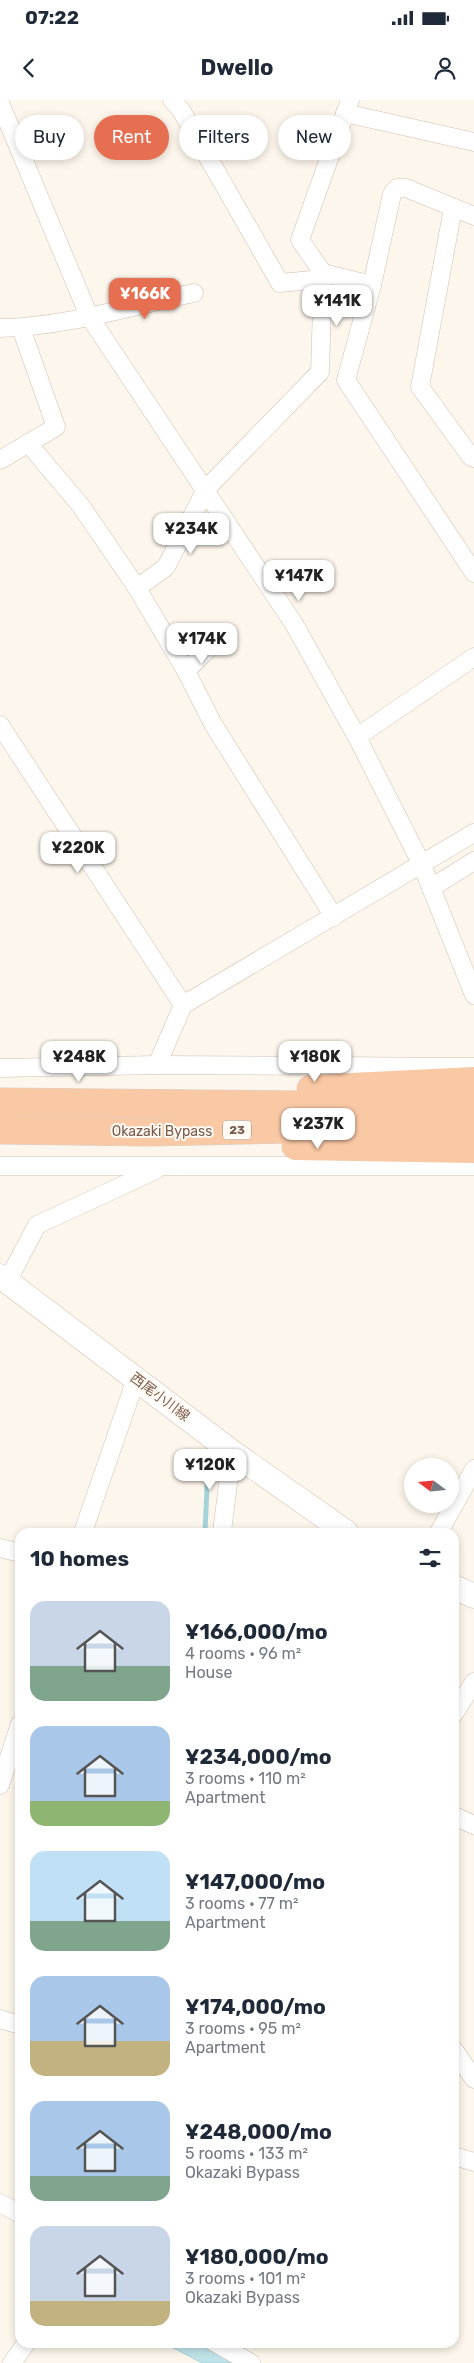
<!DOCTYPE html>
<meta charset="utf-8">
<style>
body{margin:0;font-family:Rubik,"Noto Sans JP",sans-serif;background:#f6f6f7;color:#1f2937;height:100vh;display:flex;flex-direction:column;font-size:19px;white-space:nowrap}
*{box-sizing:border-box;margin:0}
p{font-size:16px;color:#747a83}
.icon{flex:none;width:28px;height:28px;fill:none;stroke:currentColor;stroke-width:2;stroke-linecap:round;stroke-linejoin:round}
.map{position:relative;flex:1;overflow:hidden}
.details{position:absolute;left:15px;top:1428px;width:444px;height:820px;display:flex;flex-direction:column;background:#fff;border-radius:15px;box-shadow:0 2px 8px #0003}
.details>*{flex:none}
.top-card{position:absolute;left:15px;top:15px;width:445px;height:45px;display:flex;gap:10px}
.needle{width:32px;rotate:286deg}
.fabs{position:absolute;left:404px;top:1358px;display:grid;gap:10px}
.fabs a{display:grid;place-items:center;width:55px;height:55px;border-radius:50%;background:#fff;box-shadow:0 2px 8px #0003;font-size:25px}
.price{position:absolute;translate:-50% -42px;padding:0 11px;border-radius:10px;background:#fff;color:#222;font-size:16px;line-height:32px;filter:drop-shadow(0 1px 2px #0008)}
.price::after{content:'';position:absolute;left:50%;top:30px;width:15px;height:11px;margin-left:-8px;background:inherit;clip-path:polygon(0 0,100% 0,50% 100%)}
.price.active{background:#e76f51;color:#fff}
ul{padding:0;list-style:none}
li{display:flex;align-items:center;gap:15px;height:125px;padding:0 15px}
li span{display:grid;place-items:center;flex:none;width:140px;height:100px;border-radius:15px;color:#555}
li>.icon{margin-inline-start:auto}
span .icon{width:60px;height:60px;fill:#fffc;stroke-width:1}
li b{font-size:21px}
h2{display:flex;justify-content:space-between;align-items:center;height:60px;padding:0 15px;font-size:21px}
.tag{padding:0 18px;border-radius:22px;background:#fff;box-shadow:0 2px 8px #0003;font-size:18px;line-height:45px}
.tag.active{background:#e76f51;color:#fff}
.status{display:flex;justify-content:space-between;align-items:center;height:35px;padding:0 25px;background:#fff;direction:ltr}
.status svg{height:14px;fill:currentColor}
header{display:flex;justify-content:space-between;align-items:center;height:65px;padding:0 15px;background:#fff;font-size:22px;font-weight:700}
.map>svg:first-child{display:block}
</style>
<div class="status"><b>07:22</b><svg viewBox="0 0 49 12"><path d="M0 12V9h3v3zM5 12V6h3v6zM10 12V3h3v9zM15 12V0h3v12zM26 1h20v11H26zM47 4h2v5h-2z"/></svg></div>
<header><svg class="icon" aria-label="back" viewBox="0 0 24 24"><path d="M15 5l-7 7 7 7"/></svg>Dwello<svg class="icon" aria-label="person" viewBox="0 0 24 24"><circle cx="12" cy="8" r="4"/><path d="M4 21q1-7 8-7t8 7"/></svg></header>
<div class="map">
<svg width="474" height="2263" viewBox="0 0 474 2263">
<rect width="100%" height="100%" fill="#fdf6ec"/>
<polygon fill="#bfe3e8" stroke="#a5d3da" points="164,2243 195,2243 235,2263 202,2263"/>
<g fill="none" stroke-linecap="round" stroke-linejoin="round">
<polyline stroke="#a5d3da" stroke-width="5" points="205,1432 208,1367"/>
<defs>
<g id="minor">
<polyline points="172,0 181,10 280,183 323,179"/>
<polyline points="0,3 89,216 294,524 357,637 422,765 474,895"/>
<polyline points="345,13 474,42"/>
<polyline points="453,108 420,287 471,357 474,358"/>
<polyline points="474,116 406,88 397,88 392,94 372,185 346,280 474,473"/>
<polyline points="323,173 372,185"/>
<path d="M0,228C65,227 131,206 194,193"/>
<polyline points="28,343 81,406 137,488 186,571 213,624 334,817"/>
<polyline points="0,360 56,327 21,228"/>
<polyline points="137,488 166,467 206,389 320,272 323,173 300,140 350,0"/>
<polyline points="186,571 210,547"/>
<polyline points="0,625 183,905"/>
<polyline points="357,637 474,557"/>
<polyline points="431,788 474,761"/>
<polyline points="157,965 183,905 474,733"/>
<polyline points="0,968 157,965 474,967"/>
<polyline points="0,1066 474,1066"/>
<polyline points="7,1182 37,1125 156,1070"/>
<polyline points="83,1432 136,1279"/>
<polyline points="222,1432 232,1352"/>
<polyline points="439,1432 474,1369"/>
<polyline points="0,1448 20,1453"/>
<polyline points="454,1614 474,1582"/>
<polyline points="0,1685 20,1624"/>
<polyline points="454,1716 474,1725"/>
<polyline points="0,1919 20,1925"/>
<polyline points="454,1950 474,1979"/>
<polyline points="454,2056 474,2062"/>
<polyline points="0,2103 20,2114"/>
<polyline points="214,2242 251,2263"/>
<polyline points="12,2263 27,2242"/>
</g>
<g id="secondary">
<polyline points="0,1176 232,1352 346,1432"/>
<polyline points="454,1487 474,1496"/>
</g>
<g id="trunk">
<polyline points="311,989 474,981"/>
<polyline points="0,1002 403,1006 474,1004"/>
<polyline points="0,1030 150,1032 474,1025"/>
<polyline points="296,1046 474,1049"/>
</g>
</defs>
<use href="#minor" stroke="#d1beb0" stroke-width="19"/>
<use href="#secondary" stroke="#d6c0b0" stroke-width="25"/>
<use href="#trunk" stroke="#dad1cd" stroke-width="29"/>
<use href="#minor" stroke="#fff" stroke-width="18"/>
<use href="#secondary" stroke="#fff" stroke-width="24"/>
<use href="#trunk" stroke="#f9c8a4" stroke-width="28"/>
</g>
<g text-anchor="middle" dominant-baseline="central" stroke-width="4" stroke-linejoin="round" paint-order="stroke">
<rect fill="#fffaf3" stroke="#a28b7f" stroke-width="1" x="223" y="1020.5" width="28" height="19" rx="4"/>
<g font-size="12" font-weight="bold" fill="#7a5c4d">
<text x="237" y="1030">23</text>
</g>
<g font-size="14" fill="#7a5c4d" stroke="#fffaf3">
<text x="162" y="1031">Okazaki Bypass</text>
<text transform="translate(160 1297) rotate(37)">西尾小川線</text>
</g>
</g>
</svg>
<div class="fabs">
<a><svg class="needle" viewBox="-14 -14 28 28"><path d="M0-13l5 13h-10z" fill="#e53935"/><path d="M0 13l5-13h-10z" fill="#747a83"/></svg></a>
</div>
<b class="price active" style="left:145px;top:220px">¥166K</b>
<b class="price" style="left:337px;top:227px">¥141K</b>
<b class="price" style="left:191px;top:455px">¥234K</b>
<b class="price" style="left:299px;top:502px">¥147K</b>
<b class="price" style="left:202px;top:565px">¥174K</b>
<b class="price" style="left:78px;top:774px">¥220K</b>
<b class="price" style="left:79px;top:983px">¥248K</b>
<b class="price" style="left:315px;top:983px">¥180K</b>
<b class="price" style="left:318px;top:1050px">¥237K</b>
<b class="price" style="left:210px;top:1391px">¥120K</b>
<div class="top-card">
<a class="tag">Buy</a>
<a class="tag active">Rent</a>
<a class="tag">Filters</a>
<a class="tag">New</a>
</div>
<section class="details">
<h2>10 homes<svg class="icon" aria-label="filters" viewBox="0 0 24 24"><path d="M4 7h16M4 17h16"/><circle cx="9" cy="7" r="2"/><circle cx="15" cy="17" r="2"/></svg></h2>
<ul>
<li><span style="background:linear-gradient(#c9d6e8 65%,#7fa58c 0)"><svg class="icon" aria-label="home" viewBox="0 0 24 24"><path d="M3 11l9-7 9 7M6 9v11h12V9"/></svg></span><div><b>¥166,000/mo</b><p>4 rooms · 96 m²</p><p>House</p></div></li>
<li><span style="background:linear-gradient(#a9c7e8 75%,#8fb573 0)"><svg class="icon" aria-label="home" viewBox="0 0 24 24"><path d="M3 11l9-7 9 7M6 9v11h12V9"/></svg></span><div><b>¥234,000/mo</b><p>3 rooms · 110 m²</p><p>Apartment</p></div></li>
<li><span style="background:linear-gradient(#bfe0f5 70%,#7fa58c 0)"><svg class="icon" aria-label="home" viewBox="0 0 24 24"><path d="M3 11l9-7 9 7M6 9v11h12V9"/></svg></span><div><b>¥147,000/mo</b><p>3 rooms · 77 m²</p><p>Apartment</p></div></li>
<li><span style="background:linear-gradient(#a9c7e8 65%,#c2b280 0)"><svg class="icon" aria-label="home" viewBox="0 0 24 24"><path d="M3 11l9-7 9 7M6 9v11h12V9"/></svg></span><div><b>¥174,000/mo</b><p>3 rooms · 95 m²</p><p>Apartment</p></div></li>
<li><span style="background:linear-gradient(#a9c7e8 75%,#7fa58c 0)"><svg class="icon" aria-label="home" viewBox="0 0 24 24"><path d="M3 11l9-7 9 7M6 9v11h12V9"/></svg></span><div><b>¥248,000/mo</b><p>5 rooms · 133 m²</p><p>Okazaki Bypass</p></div></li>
<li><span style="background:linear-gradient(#c9d6e8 75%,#c2b280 0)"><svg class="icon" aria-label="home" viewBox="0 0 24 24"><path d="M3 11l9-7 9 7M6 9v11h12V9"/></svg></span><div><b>¥180,000/mo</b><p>3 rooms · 101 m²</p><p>Okazaki Bypass</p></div></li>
</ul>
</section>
</div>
